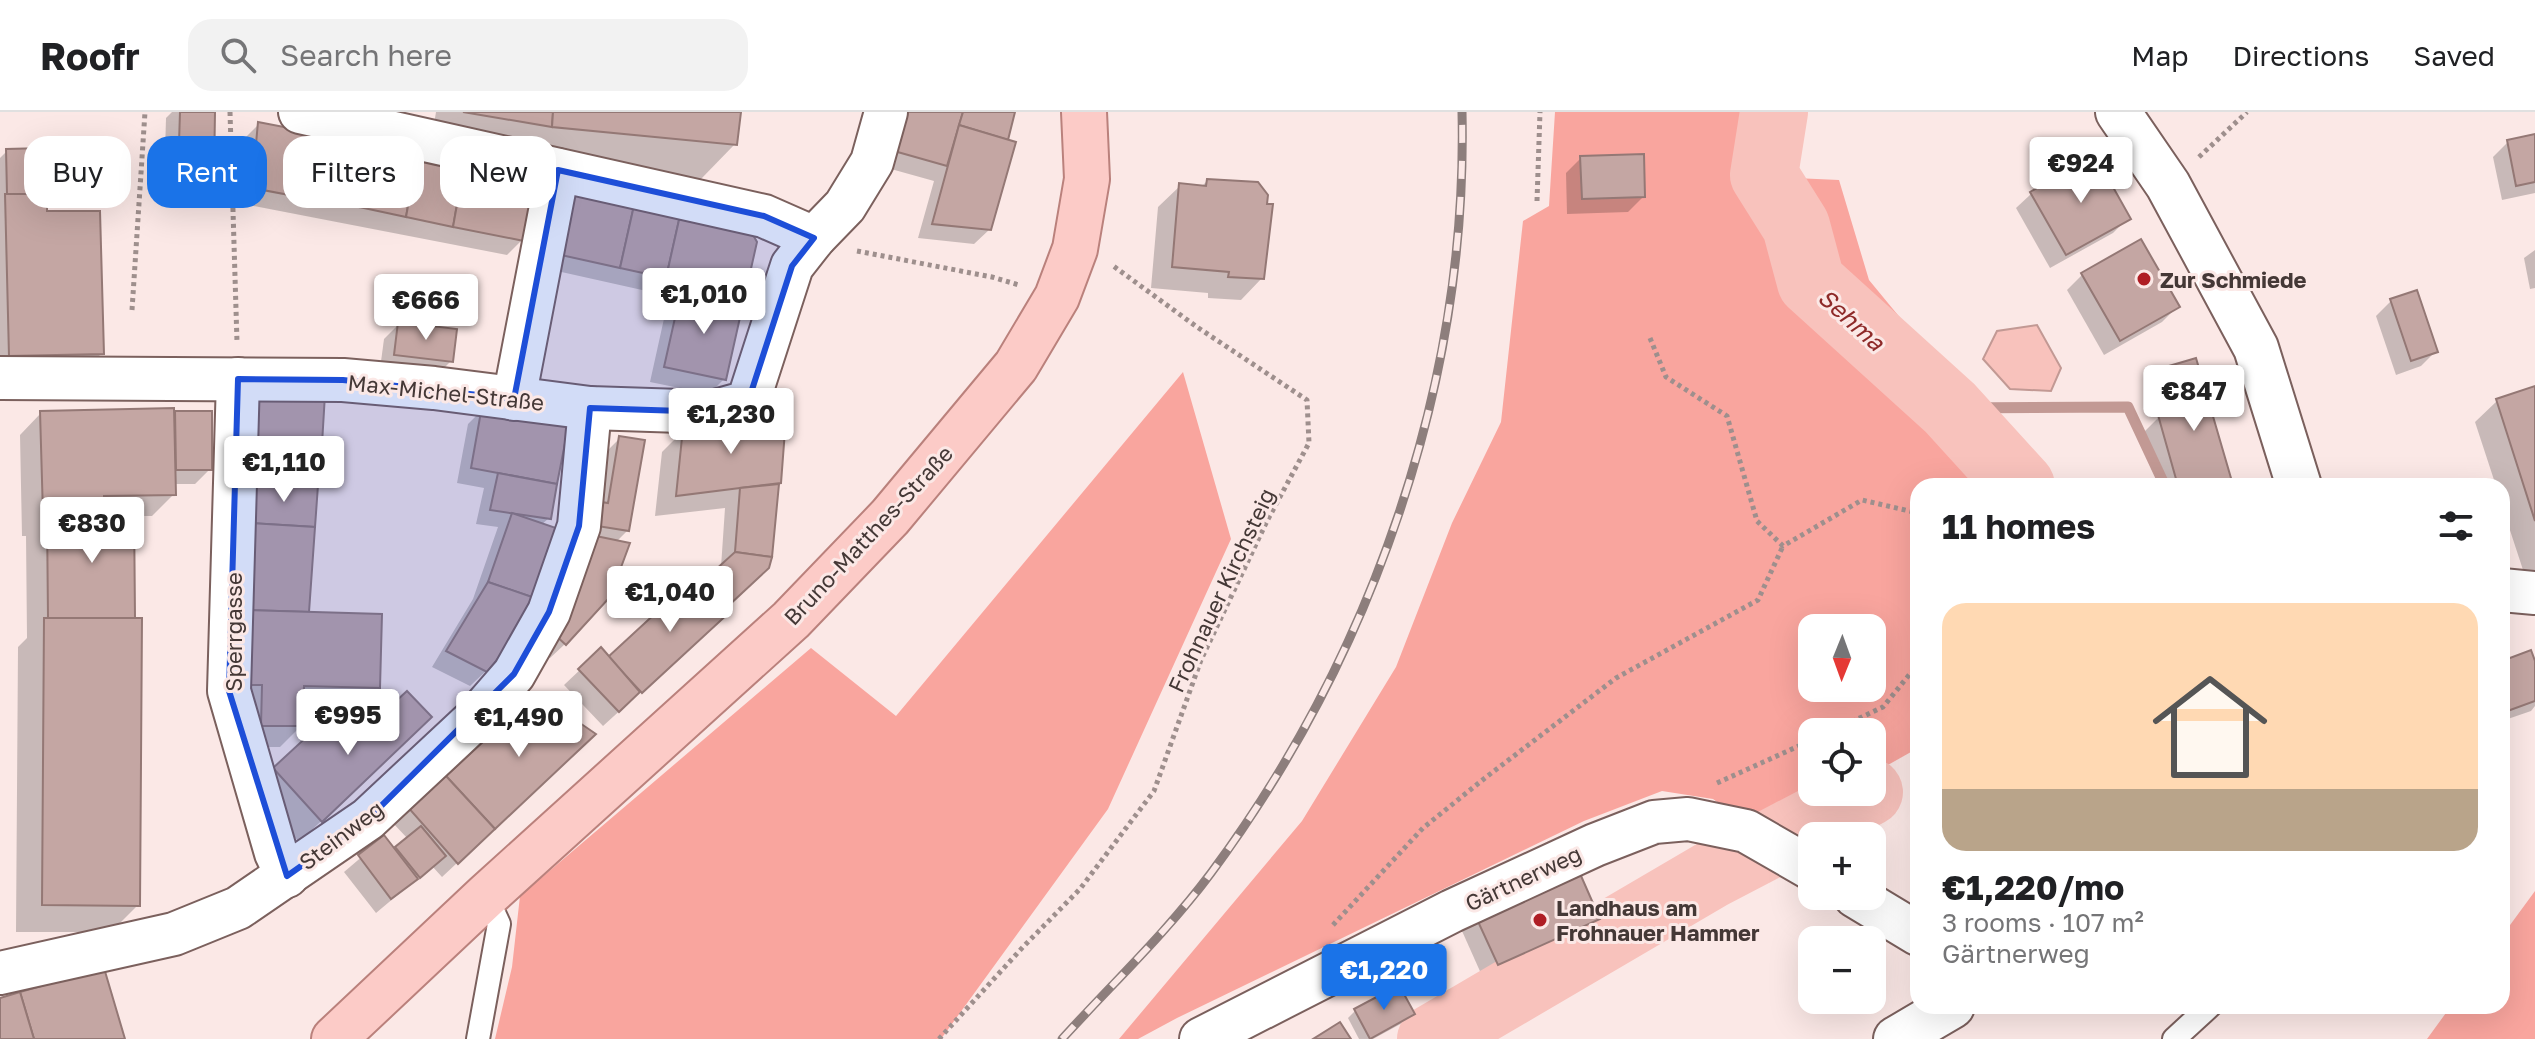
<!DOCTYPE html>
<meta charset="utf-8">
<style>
body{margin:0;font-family:"Golos Text",sans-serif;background:#f2f2f2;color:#202124;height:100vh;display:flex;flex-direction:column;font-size:30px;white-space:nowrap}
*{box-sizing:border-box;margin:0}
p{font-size:26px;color:#757577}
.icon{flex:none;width:44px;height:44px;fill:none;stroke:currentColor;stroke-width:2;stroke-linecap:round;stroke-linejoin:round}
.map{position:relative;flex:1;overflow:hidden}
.details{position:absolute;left:1910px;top:366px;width:600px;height:536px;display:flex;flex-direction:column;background:#fff;border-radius:24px;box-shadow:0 8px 32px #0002}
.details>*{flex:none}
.banner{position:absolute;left:24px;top:24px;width:760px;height:72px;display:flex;gap:16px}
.needle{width:52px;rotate:181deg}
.controls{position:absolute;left:1798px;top:502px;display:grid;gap:16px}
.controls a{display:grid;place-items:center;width:88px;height:88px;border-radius:16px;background:#fff;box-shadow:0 8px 32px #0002;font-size:40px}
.price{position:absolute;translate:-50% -68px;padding:0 18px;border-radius:8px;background:#fff;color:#222;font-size:26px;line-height:52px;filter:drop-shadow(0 2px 4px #0008)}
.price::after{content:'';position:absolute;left:50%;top:48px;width:24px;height:18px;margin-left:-12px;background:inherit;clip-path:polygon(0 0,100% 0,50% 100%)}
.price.active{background:#1a73e8;color:#fff}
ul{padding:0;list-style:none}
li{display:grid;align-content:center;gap:16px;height:424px;padding:0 32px}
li+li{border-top:2px solid #e0e0e0}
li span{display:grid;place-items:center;height:248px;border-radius:24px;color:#555}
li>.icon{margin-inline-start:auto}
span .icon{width:144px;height:144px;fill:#fffc;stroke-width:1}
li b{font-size:34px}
h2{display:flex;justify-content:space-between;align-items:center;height:96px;padding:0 32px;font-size:34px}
.tag{padding:0 28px;border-radius:24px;background:#fff;box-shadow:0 8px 32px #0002;font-size:28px;line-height:72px}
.tag.active{background:#1a73e8;color:#fff}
header{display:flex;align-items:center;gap:48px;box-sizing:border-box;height:112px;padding:0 40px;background:#fff;border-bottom:2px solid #e0e0e0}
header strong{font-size:38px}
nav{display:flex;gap:44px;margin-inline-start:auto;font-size:28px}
.search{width:560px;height:72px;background:#f2f2f2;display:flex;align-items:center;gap:20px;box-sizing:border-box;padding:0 28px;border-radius:24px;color:#757577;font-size:30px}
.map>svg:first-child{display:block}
</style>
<header>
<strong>Roofr</strong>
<div class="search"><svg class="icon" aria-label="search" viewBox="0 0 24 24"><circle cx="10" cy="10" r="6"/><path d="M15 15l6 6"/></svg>Search here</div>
<nav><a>Map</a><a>Directions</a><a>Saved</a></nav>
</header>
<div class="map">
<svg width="2535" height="927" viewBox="0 0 2535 927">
<rect width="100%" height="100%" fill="#fbe8e6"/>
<g fill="#f9a59e" fill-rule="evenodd">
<path d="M1555,0H1766L1749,7L1747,64L1839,68L1869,168L1972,293L2043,374H1918V636L1872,662V620H1812V680H1840L1762,722L1713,687L1662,679L1584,709L1177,906L1138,927H1119L1302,709L1396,555L1452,411L1501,310L1523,109L1549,94ZM1812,516H1872V576H1812Z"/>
<polygon points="1183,260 1231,427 1108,697 941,927 495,927 512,855 520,784 811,536 896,604"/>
<polygon points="2535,779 2535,927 2427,927 2451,894 2502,894 2502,824"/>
</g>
<polygon fill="#f8c2bc" stroke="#c29994" stroke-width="2" points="2037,213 2061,256 2051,279 2010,277 1983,247 1997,219"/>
<g fill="#0003">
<polygon points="172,0 213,0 212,61 197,76 164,76 166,6"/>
<polygon points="436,0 733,0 735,32 701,67 516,48 430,36"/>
<polygon points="887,0 1013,0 990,117 974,132 918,126 934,69 873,52"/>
<polygon points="259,12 522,128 507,143 238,91 244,27"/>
<polygon points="2535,24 2535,81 2502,88 2493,45 2508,30"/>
<polygon points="7,39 45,102 102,241 80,263 0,265 0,46"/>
<polygon points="1581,46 1643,85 1628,100 1567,102 1566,61"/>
<polygon points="1207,69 1262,166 1241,188 1208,186 1208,181 1151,176 1158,95 1180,74 1201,75"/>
<polygon points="568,76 746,115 724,267 709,282 650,270 669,184 539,155"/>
<polygon points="2031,82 2128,106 2113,121 2050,156 2016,96"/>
<polygon points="2535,138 2535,176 2530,177 2524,146"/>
<polygon points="2082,163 2177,195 2162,210 2104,243 2067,178"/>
<polygon points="2391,189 2436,239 2421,254 2396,263 2376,204"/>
<polygon points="399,212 451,249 436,264 380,257 384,227"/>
<polygon points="2170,256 2229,374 2159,374 2144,320 2159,305 2165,303 2155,271"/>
<polygon points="2535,278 2535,464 2526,467 2502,394 2502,374 2496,374 2475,310 2497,289"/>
<polygon points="483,297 549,406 541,413 486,559 470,574 432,555 473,487 498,415 476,412 484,376 457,371 468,312"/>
<polygon points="41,301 172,304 175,301 210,357 195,372 174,372 174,382 152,404 132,404 138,793 111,820 16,820 18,535 27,526 26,424 22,424 20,323"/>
<polygon points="684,318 779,370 725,495 713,514 603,614 564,573 601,538 609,547 721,455 725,396 655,404 662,340"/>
<polygon points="620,326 628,418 616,430 565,532 550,546 540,536 605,341"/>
<polygon points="307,502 378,575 356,596 302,595 301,614 280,635 240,635 223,594"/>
<polygon points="2502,551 2535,555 2535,594 2531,599 2502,609"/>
<polygon points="314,621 355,630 408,627 299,730 253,679"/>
<polygon points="407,695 472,737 442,765 432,754 376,801 344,760 384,726 394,739 408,727 392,710"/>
<polygon points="1476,804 1598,806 1583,821 1483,866 1462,819"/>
<polygon points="1355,899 1413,902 1406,909 1373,927 1359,927 1348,906"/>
</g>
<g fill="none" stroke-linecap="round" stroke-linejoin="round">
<polyline stroke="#c29994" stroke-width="11" points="1950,296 2128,295 2165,374"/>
<g stroke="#f8c2bc" stroke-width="68">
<polyline points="1774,0 1764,63 1796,114 1811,170 1950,296 2021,374"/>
<polyline points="1431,927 1711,763 1869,680"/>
</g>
</g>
<g fill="#c4a6a3" stroke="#947875" stroke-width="2">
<polygon points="180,0 215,0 214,62 178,62"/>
<polygon points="463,0 553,0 552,15"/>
<polygon points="553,0 741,0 737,33 552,15"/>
<polygon points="897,0 963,0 947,54 887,37"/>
<polygon points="963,0 1015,0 1008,28 959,13"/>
<polygon points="258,10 310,20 300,85 252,76"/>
<polygon points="959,13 1016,30 991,118 932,112"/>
<polygon points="310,20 370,35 359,95 300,85"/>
<polygon points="2535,22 2535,70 2516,74 2507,28"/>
<polygon points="370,35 417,44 406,105 359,95"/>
<polygon points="45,36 45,82 7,82 6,37"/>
<polygon points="1644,42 1645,85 1582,87 1580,44"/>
<polygon points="2095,43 2131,107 2066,143 2030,80"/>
<polygon points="417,44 464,53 453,115 406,105"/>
<polygon points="464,53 535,66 524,129 453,115"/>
<polygon points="1207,67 1258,70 1268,83 1267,92 1273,92 1264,167 1228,165 1229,160 1172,155 1179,71 1206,74"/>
<polygon points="567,74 635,89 620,156 552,141"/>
<polygon points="5,82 47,82 47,99 100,99 104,242 9,244"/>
<polygon points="635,89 681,99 666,166 620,156"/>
<polygon points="681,99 748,114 757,130 743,192 681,179 683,170 666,166"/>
<polygon points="2141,127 2180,195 2120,229 2081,161"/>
<polygon points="2417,178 2438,240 2411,249 2390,187"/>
<polygon points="681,179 743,192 726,268 664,255"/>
<polygon points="398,210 457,217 453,250 394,243"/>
<polygon points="2196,246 2233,373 2231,374 2178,374 2158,303 2182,296 2169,254"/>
<polygon points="2535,274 2535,409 2496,287"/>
<polygon points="257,278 325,282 322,332 254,328"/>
<polygon points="482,294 569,311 557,372 471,356"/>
<polygon points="174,296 176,383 104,384 104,402 43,403 40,299"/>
<polygon points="175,299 212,299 212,358 176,358"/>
<polygon points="786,305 781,371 676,384 683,316"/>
<polygon points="619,324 645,328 629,419 591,413 595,389 608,391"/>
<polygon points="254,328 322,332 318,373 253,370"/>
<polygon points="498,361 557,372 551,407 490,398"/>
<polygon points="253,370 318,373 315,415 250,411"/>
<polygon points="779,372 772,445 735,440 740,376"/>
<polygon points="104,395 134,395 135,506 48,506 47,403 104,402"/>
<polygon points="512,401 556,416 532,485 488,470"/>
<polygon points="250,411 315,415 309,500 246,498"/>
<polygon points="591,423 630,431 610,485 566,533 553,521"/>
<polygon points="735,440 772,445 769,456 727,495 703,469"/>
<polygon points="697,463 731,499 642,581 608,545"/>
<polygon points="488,470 532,485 510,532 487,560 446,539"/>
<polygon points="246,498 382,502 380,576 304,574 303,614 261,614 262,573 244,573"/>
<polygon points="44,506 142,506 140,794 42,793"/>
<polygon points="601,535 640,580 619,600 578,557"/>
<polygon points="2531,538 2535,549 2535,589 2502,601 2502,549"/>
<polygon points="407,579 432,605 322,710 273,656 313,619 355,627"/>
<polygon points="536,581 596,622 495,717 446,664"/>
<polygon points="446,664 495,717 458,752 406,693"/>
<polygon points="421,714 446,744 420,766 395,735"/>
<polygon points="384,723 418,767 391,787 358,743"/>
<polygon points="1578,757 1600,807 1498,853 1475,803"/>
<polygon points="104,856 125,927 34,927 20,880"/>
<polygon points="1399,873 1415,902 1370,927 1354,897"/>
<polygon points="20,880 34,927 0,927 0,886"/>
<polygon points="1340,910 1351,927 1313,927"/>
</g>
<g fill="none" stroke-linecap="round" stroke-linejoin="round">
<defs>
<g id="service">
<polyline points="478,927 499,812 486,784"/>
<polyline points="2174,927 2210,894"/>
</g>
<g id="minor">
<polyline points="300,0 764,104 814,126"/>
<polyline points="0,266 343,268 434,276 590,296 712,300 748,290 792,154 814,126 845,94 872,50 886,0"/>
<polyline points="238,267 229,579 276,741 287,764"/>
<polyline points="514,287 558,58"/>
<polyline points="2502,478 2535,481"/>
<polyline points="1855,784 1918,822"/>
<polyline points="0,861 174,822 238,796 368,707 474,608 514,562 549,500 579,414 590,296"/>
<polyline points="1201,927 1452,799 1595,733 1654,710 1688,707 1746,719 1812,757"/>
</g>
<g id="secondary">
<polyline points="2118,0 2168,73 2256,236 2299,374"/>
<polyline points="1896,927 1952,894"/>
</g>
<polyline id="primary" points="334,927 486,784 791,508 890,405 1016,254 1057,185 1075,137 1087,67 1084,0"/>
</defs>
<use href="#service" stroke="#7b605d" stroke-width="26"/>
<use href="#minor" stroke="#7b605d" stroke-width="46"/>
<use href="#secondary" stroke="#7b605d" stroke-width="48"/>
<use href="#primary" stroke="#ba817c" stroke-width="48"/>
<g stroke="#9e8f8d" stroke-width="5" stroke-dasharray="4 4" stroke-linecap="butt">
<polyline points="230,0 237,230"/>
<polyline points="2199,45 2247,0"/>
<polyline points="1537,89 1540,0"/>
<polyline points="857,139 992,165 1019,173"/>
<polyline points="132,198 145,0"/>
<polyline points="1650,226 1666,265 1727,304 1757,409 1783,434 1862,388 1918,401"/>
<polyline points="1830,620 1883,595 1918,552"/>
<polyline points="1717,671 1812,628"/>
<polyline points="1333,813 1423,716 1485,666 1616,566 1758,488 1783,434"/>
<polyline points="939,927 1023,835 1080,777 1154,679 1201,548 1267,409 1309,331 1307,288 1197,215 1112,153"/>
</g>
<use href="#service" stroke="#fff" stroke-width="22"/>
<use href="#minor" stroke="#fff" stroke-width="42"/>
<use href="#secondary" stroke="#fff" stroke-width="44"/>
<use href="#primary" stroke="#fccbc7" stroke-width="44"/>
<defs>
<path id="rail" d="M1062,927C1112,872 1167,820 1211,761C1372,544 1468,271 1462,0"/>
</defs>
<use href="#rail" stroke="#8d7e7c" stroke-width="9"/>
<use href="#rail" stroke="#fbe8e6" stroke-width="6" stroke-dasharray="18" stroke-linecap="butt"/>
</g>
<path fill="#1d4ed8" fill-opacity="0.2" stroke="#1d4ed8" stroke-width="6" stroke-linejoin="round" d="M558,58L764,104L814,126L792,154L748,290L712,300L590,296L579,414L549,500L514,562L368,707L287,764L229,579L238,267L343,268L514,287Z"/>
<g fill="#af1d24" stroke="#fbe8e6" stroke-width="3">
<circle cx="2144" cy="167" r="8"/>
<circle cx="1540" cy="808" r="8"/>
</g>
<g text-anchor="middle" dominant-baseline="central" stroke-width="6" stroke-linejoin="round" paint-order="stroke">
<g font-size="22" font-weight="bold" fill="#443836" stroke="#fbe8e6" text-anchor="start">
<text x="2160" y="167">Zur Schmiede</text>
<text x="1556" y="795">Landhaus am<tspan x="1556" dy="25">Frohnauer Hammer</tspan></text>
</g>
<g font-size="22" fill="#443836" stroke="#fbe8e6">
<text transform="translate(446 280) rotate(6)">Max-Michel-Straße</text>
<text transform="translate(868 423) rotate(-47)">Bruno-Matthes-Straße</text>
<text transform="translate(1221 478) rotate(-65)">Frohnauer Kirchsteig</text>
<text transform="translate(233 520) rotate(-90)">Sperrgasse</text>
<text transform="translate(341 723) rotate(-37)">Steinweg</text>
<text transform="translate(1523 766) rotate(-25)">Gärtnerweg</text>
</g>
<g font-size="24" font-style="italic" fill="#8e2a29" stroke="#fbe8e6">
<text transform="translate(1852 207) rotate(42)">Sehma</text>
</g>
</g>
</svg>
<div class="controls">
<a><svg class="needle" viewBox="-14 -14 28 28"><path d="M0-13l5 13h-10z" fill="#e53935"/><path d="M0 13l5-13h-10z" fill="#757577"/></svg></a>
<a><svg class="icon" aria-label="locate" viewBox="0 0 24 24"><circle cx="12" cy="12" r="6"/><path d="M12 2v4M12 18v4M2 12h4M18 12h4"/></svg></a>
<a>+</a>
<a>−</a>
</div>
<b class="price" style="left:2081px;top:93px">€924</b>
<b class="price" style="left:704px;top:224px">€1,010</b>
<b class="price" style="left:426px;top:230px">€666</b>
<b class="price" style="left:2194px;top:321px">€847</b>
<b class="price" style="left:731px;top:344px">€1,230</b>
<b class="price" style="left:284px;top:392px">€1,110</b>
<b class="price" style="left:92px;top:453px">€830</b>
<b class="price" style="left:670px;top:522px">€1,040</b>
<b class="price" style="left:348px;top:645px">€995</b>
<b class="price" style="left:519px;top:647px">€1,490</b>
<b class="price active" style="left:1384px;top:900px">€1,220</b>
<div class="banner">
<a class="tag">Buy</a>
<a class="tag active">Rent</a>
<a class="tag">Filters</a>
<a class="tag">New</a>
</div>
<section class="details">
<h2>11 homes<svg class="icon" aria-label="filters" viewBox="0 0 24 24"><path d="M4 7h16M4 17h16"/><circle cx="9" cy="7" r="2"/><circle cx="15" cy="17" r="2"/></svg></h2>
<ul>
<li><span style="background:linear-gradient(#ffd9b3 75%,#b9a48a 0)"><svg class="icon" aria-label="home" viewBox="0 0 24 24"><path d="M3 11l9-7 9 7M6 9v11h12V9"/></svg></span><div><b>€1,220/mo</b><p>3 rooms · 107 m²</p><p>Gärtnerweg</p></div></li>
</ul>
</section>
</div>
